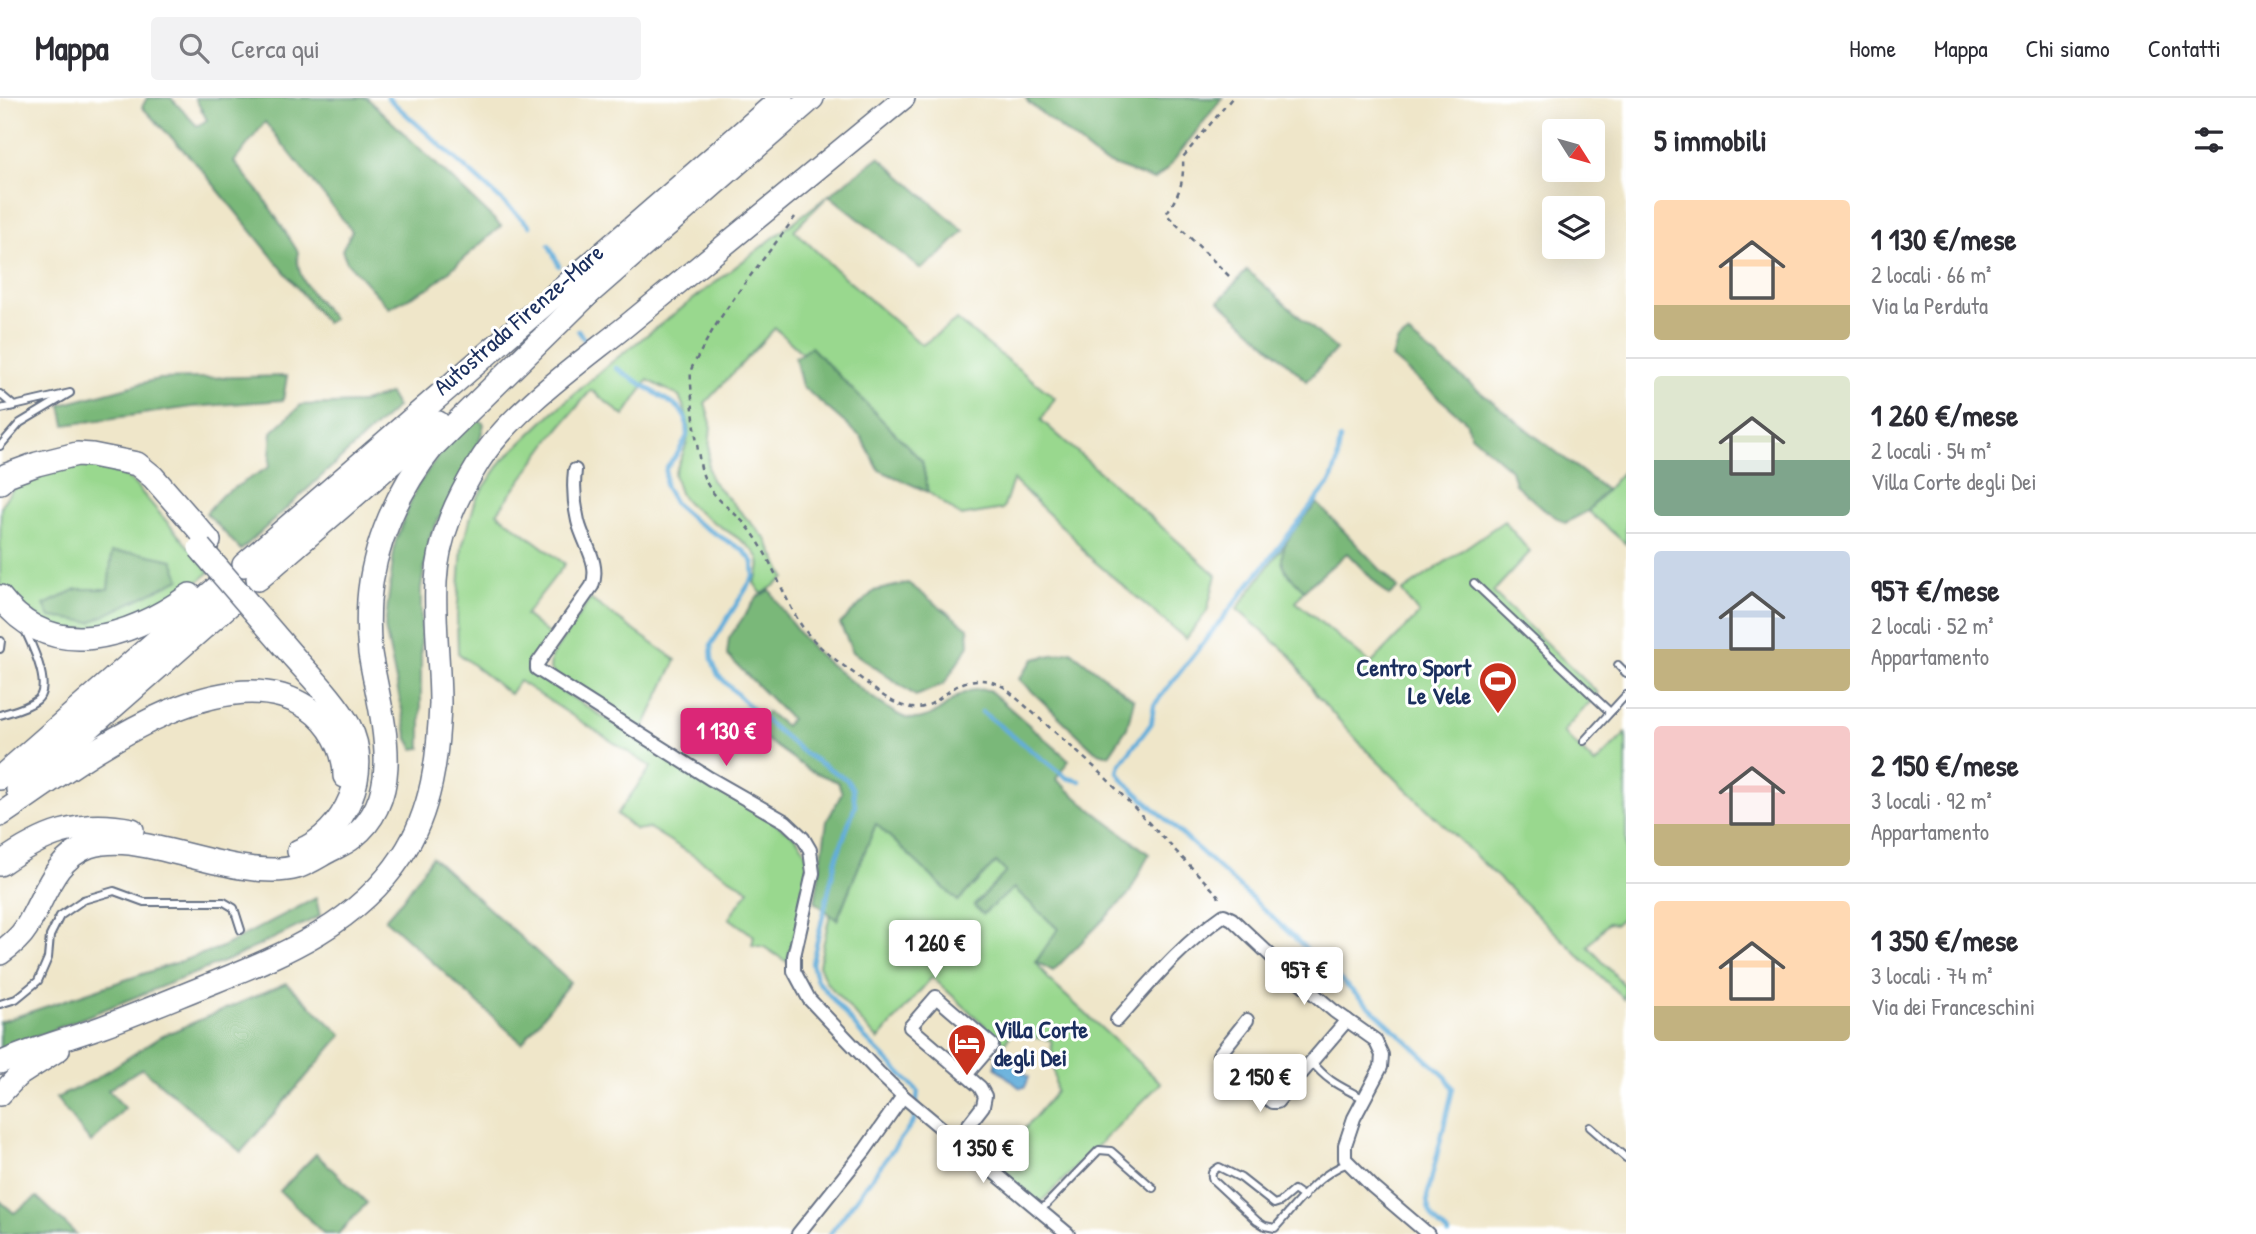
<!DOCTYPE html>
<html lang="it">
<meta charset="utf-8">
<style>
body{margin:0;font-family:"Patrick Hand",sans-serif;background:#f2f2f3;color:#2b2b33;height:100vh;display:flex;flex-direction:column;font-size:26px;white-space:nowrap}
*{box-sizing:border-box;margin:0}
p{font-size:23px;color:#7c7c81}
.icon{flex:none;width:38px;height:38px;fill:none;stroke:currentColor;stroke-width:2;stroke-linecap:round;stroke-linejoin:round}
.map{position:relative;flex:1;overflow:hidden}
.details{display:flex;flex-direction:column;background:#fff;width:630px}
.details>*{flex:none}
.needle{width:46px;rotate:127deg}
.controls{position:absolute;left:1542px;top:21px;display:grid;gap:14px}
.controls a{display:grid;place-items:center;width:63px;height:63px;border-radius:7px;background:#fff;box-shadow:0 7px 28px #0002;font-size:35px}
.price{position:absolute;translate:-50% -60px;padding:0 16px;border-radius:7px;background:#fff;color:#222;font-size:23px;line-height:46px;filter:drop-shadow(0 2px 4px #0008)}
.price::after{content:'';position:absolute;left:50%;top:42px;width:21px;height:16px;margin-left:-10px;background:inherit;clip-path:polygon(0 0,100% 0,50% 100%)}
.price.current{background:#db2777;color:#fff}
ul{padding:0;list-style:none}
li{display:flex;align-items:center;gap:21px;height:175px;padding:0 28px}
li+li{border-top:2px solid #e1e1e2}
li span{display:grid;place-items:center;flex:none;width:196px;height:140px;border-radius:7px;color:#555}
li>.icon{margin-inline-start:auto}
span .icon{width:84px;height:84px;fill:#fffc;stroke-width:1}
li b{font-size:30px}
h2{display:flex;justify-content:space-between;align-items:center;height:84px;padding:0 28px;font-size:30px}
header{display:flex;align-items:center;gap:42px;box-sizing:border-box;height:98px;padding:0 35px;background:#fff;border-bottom:2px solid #e1e1e2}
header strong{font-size:33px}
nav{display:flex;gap:38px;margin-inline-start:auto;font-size:24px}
.search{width:490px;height:63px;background:#f2f2f3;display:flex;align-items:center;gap:18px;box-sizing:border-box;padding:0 24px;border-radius:7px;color:#7c7c81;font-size:26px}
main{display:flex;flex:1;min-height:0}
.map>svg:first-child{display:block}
</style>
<header>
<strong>Mappa</strong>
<div class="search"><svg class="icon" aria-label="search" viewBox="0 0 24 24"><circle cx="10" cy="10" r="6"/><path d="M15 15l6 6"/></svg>Cerca qui</div>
<nav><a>Home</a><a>Mappa</a><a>Chi siamo</a><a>Contatti</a></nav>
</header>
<main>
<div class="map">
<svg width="1626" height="1136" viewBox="0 0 1626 1136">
<rect width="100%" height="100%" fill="#fff"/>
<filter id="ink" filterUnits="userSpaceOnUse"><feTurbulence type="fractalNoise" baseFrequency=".0143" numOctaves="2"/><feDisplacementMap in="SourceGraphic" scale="14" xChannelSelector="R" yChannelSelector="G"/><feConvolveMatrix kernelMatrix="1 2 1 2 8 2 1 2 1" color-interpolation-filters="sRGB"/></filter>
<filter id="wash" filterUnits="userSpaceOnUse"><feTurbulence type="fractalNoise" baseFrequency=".00686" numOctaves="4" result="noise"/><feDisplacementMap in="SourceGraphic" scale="28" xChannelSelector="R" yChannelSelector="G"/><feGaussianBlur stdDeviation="1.57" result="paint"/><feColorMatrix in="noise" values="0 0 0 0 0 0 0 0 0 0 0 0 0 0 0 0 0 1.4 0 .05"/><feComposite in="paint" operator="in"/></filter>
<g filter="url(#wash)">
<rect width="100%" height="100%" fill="#efe6c9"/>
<g fill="#99d88e" stroke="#5a8476" stroke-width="2">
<path d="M829,97L794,132L835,171L922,247L957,222L1055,300L1041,322L1216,477L1207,513L1186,541L1087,457L1072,438L1013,382L1003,411L961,418L928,394L922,363L811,250L802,255L775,230L705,305L711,325L708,368L711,382L766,441L785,480L762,496L754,485C758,476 762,468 758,459C746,438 696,420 681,397C678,391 676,382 674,376C689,344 695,331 679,298L648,282L624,318L591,292L552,339L497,415L565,466L525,517L552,539L528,572L790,735C798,741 803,747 806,756C813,780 793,839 787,864L764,849L752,847L754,838L729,820L749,792L649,730L636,732L617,716L651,669L519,583L510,596L458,555L457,519L462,449L476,401L503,362L552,315L613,263Z"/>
<path d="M55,366L108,369L131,382L210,474L192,489L125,527L59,533L5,496L0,487C0,470 0,423 1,410C9,386 34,375 55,366Z"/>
<polygon points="1626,370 1626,446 1588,413"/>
<path d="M1504,423L1530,454L1493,494L1598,595L1563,634L1595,666L1626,635V817L1616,826L1608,825L1588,848L1626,889L1624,901L1367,653L1316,597L1291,558L1237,511L1286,444C1277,469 1287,474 1304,492L1296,504L1371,566L1419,516L1402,494Z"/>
<polygon points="590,501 676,562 643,631 555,577 550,571 551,559"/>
<polygon points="876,725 958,803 996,764 1007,774 974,807 983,816 1014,790 1058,831 1036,864 1050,883 1161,985 1031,1114 986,1076 1056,994 1051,942 1012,936 1004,945 932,879 878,942 826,884 819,867 830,816 837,822"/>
</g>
<g fill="#7ab879" stroke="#4a746c" stroke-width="2">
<path d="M147,0H171L197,28L207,22L195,0H367L501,128L432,188L389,210L347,164L342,152L352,133L265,24L234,64L262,97L298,154C294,181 317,201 333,221L326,225L197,66L142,9Z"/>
<polygon points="1026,0 1222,0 1167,71 1154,82 1102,63 1028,4"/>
<polygon points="879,59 964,133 940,157 921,171 829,97"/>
<polygon points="1247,172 1336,251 1307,283 1219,203"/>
<polygon points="1408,236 1530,334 1606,392 1588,413 1565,425 1542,410 1515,386 1511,372 1471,337 1466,323 1392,260 1397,244"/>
<polygon points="811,249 922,363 928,394 879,372 861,339 802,288 795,260"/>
<polygon points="287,278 283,302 192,309 65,327 61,307 158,281"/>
<polygon points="389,296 397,309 241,452 206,415 222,397 269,369 272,334 301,307 360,305"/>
<polygon points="477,320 484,326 479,345 430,438 421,490 421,650 414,651 408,641 385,530 395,445 416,390 447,345"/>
<path d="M1317,405L1398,490L1389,498L1347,455L1304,492C1298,485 1289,479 1285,471C1272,450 1304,421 1317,405Z"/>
<polygon points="112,454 140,455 173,462 180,481 91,524 50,519 44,507 77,491 108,491"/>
<polygon points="908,485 968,530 969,547 944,586 916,598 853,554 840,526 874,493"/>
<path d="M770,492C782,513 797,535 815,553C829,567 889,615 906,620C911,621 918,621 922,620C951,613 953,588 989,592L1069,662L1056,681L1083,705L1149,756L1129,796L1053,873L1036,864L1058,831L1014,790L983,816L974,808L1006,774L996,764L958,803L876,726L837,822L815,804L827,723L842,695L838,684L809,672L753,632L767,614L785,628L791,621L727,557L729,540L758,498Z"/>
<polygon points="1071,553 1134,602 1127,630 1109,657 1095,653 1019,581 1034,561"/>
<polygon points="432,759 570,884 522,945 385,821 403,801"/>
<polygon points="316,800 320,818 233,860 0,953 0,924 220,850"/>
<polygon points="286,885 342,937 241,1054 142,970 108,992 125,1010 91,1045 56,1000 92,983 160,939"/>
<polygon points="316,1056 367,1105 338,1136 324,1136 280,1093"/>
<polygon points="37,1099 76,1136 0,1136 0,1103 14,1115"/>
</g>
<polygon fill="#62adda" stroke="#3e6e9c" stroke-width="2" points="1004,958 1029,979 1025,989 1020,990 995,969 996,961"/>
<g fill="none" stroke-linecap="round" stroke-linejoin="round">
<g stroke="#62adda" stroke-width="4.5">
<polyline points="388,0 530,128"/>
<polyline points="549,147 559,168"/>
<polyline points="578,232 586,244"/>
<polyline points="616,270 679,310 686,321 687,338 678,355 666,370 665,388 675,406 696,424 744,453 753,464 754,478 711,547 712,562 718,577 753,612 804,655 846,681 853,691 855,708 836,761 812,865 816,881 864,939 918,993 914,1023 830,1136"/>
<path d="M1340,341L1337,365L1331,383L1154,607L1151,626L1120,666L1118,674L1123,682L1446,979L1453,990L1427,1099C1427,1117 1436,1125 1449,1136"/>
<polyline points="982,614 1067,680 1080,683"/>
</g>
</g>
</g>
<g filter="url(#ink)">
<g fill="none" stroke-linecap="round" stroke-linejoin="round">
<defs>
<g id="lane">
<polyline points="0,296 14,308 70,295 20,325 0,348"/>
<polyline points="0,311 14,308"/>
<polyline points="1474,485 1610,614"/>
<polyline points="0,551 1,543"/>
<polyline points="1618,567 1626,575"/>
<path d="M0,617C12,613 27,610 37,602C53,588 31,546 24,530"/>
<polyline points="1584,643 1626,597"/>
<polyline points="0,906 16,901 38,883 48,860 50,838 60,818 83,802 114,793 144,804 224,804 234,810 241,832"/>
<path d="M1312,964C1329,985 1341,988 1364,1001"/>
<polyline points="1590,1029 1626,1060"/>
<path d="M1304,1099L1294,1092L1280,1104L1274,1106L1241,1080L1219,1069C1212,1073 1210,1075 1213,1082L1257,1123L1265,1128L1275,1130C1296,1107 1319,1074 1349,1065"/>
<polyline points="1041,1112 1099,1052 1111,1053 1153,1090"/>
</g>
<g id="street">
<path d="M575,372C573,390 574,405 578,423C583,445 601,465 592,488L537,566V571L709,680L786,724L803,740L810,752L813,775L794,858V873L809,901L879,975L903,998L1068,1136"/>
<path d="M1117,922C1151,884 1182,846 1224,817L1232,821L1289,875L1334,913L1375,942L1382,957L1381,969L1354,1020L1345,1047V1061L1373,1089L1428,1136"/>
<polyline points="1247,922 1219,957 1223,964 1272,1004 1277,1004 1347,922"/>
<polyline points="956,1043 983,1008 985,998 980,989 910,929 936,899 992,947 966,977"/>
<polyline points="798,1136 865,1052 903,998"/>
</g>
<g id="primary">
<path d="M0,965C33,950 68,941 101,929C140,915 177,899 215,884C287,855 358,825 402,758C432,713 438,658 440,606C440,566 434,525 436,484C438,440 456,401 479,364C510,314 580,265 626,228C718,152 811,76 904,0"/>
<polyline points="0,997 17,979 59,952"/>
</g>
<g id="highway">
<polyline points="581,202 812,0"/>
<polyline points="0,384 7,377 37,366 77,356 92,357 137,366 153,379 209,443"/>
<polyline points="244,467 782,0"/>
<polyline points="258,481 438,325"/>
<path d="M0,499C52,567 131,539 190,497"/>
<path d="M292,557C311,579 335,602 349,628C373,673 345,736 299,753"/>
<polyline points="0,680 217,490"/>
<polyline points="18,692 230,506"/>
<path d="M0,717C73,669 219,551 308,610C330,625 345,651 345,678"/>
<path d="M0,766C42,736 79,721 132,732"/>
<path d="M0,855C10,848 20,840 26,830C45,800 52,762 89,748C112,741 134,745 157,750C196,758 259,780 297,769C309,765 319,758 330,752C338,748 346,745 353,739C409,695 379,612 370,555C368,537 368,519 369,502C373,447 399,390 433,348L591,193"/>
</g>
</defs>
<use href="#lane" stroke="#656f83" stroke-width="10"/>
<use href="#street" stroke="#656f83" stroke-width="16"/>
<use href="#primary" stroke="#656f83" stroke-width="24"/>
<use href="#highway" stroke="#656f83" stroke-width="26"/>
<g stroke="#656f83" stroke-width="2.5" stroke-dasharray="5 5" stroke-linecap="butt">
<path d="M795,119C763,163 726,205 701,253C698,259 693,266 691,272C689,283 698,366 703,377C712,402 736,413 751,433C771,460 781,493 798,522C812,546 837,563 859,579C873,590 886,602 903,608C944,622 950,562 1004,589L1101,675L1218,797L1220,804"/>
<path d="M1229,178L1166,116C1180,95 1184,85 1183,59L1232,0"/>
</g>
<use href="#lane" stroke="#fff" stroke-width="6"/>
<use href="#street" stroke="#fff" stroke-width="12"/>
<use href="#primary" stroke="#fff" stroke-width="21"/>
<use href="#highway" stroke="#fff" stroke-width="23"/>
<defs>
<polyline id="highway-bridge" points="200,450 292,557"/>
</defs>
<use href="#highway-bridge" stroke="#656f83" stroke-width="26" stroke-linecap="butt"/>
<use href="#highway-bridge" stroke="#fff" stroke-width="23"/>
</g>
</g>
<defs>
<symbol id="stadium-pin" viewBox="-11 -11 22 30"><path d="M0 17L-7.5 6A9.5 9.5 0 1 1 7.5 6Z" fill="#c8321e" stroke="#fff"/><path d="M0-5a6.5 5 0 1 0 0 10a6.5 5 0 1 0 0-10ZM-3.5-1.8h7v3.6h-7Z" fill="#fff"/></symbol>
<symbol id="hotel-pin" viewBox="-11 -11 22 30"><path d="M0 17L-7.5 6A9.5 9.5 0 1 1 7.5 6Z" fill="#c8321e" stroke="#fff"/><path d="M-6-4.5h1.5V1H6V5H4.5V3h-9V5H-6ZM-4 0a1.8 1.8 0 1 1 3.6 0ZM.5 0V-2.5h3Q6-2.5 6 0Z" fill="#fff"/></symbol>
</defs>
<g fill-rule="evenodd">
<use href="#stadium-pin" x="1476" y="561" width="44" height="60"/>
<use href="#hotel-pin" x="945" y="923" width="44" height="60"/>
</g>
<g text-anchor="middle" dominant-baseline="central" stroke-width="6" stroke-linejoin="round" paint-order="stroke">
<g font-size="24" fill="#1b2f5e" stroke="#fff">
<text transform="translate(518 221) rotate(-41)">Autostrada Firenze-Mare</text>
</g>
<g font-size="24" font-weight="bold" fill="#1b2f5e" stroke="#fff" text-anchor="end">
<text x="1471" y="569">Centro Sport<tspan x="1471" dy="28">Le Vele</tspan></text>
<text x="994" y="931" text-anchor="start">Villa Corte<tspan x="994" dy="28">degli Dei</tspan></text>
</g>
</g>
</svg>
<div class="controls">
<a><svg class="needle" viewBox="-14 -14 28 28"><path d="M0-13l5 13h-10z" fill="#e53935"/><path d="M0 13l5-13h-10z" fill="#7c7c81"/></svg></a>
<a><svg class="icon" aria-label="layers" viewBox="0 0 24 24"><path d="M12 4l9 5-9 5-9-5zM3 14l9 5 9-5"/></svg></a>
</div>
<b class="price current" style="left:726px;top:670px">1 130 €</b>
<b class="price" style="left:935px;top:882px">1 260 €</b>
<b class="price" style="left:1304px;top:909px">957 €</b>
<b class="price" style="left:1260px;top:1016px">2 150 €</b>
<b class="price" style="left:983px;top:1087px">1 350 €</b>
</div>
<section class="details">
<h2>5 immobili<svg class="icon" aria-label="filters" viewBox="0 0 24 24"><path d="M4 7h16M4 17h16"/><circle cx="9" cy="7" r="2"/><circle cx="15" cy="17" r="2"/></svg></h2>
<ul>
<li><span style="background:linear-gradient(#ffd9b3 75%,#c2b280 0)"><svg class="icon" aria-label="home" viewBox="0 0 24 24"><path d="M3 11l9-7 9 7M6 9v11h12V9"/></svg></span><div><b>1 130 €/mese</b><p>2 locali · 66 m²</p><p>Via la Perduta</p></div></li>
<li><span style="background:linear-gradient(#dfe7d0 60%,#7fa58c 0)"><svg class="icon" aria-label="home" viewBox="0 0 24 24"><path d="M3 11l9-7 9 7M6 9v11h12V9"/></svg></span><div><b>1 260 €/mese</b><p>2 locali · 54 m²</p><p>Villa Corte degli Dei</p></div></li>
<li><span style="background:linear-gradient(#c9d6e8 70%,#c2b280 0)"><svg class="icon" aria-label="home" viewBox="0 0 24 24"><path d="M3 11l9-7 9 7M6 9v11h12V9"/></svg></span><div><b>957 €/mese</b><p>2 locali · 52 m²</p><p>Appartamento</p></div></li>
<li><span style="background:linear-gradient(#f6c9c9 70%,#c2b280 0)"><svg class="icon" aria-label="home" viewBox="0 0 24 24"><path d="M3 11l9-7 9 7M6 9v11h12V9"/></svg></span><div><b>2 150 €/mese</b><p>3 locali · 92 m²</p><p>Appartamento</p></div></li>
<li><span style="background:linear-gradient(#ffd9b3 75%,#c2b280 0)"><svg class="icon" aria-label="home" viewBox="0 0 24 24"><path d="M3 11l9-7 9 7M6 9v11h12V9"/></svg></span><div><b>1 350 €/mese</b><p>3 locali · 74 m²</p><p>Via dei Franceschini</p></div></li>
</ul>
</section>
</main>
